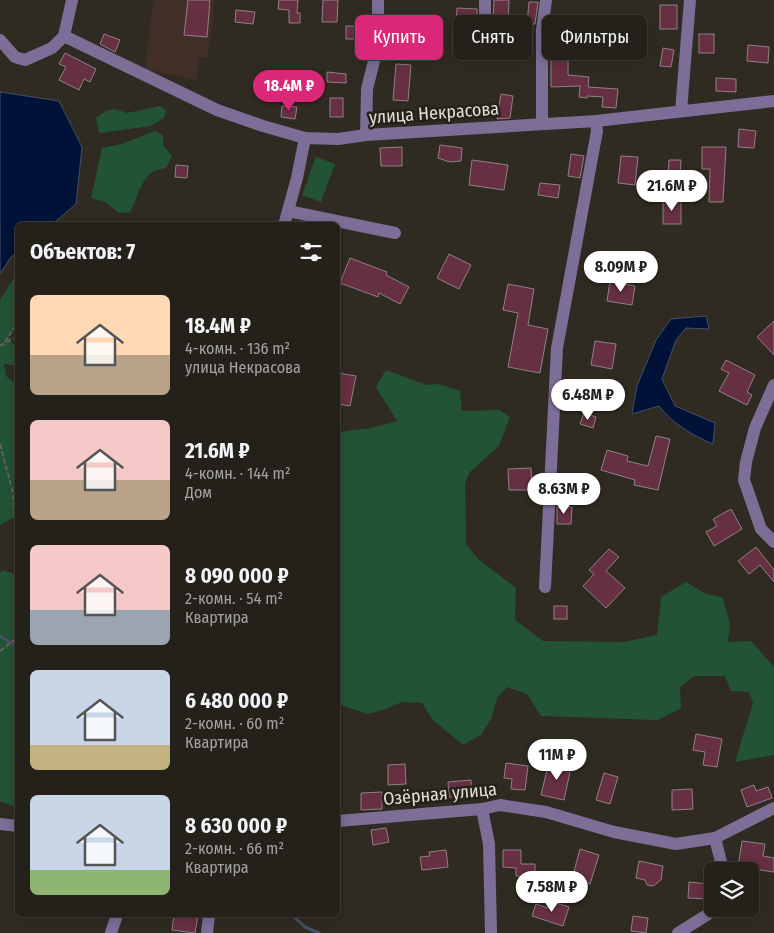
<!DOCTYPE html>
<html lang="ru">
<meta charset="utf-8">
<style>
body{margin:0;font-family:"Fira Sans Condensed",sans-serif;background:#2c2823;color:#f1f3f6;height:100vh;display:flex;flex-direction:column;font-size:19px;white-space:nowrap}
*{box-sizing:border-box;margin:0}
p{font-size:16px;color:#a3a3a2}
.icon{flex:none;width:28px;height:28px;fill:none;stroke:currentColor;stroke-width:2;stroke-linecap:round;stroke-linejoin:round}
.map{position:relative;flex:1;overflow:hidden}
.sheet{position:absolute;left:15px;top:222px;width:325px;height:695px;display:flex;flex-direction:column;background:#24201a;border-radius:8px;box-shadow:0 2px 12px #0003,0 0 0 1px #413e39}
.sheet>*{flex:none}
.guide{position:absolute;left:355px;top:15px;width:344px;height:45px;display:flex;gap:10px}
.fabs{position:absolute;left:704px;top:862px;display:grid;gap:10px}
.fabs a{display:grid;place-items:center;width:55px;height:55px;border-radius:8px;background:#24201a;box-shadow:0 2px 12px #0003,0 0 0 1px #413e39;font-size:25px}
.price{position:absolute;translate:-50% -42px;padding:0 11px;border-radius:18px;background:#fff;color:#222;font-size:16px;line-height:32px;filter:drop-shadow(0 1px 2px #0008)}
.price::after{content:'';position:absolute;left:50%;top:30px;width:15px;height:11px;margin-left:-8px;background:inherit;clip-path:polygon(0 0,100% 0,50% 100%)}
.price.current{background:#db2777;color:#fff}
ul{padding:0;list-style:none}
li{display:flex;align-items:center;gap:15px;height:125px;padding:0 15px}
li span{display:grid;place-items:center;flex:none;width:140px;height:100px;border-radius:8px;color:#555}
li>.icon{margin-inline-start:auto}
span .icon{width:60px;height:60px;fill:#fffc;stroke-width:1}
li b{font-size:21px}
h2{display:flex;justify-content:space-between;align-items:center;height:60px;padding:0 15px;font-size:21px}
.chip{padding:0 18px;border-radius:8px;background:#24201a;box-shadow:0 2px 12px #0003,0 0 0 1px #413e39;font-size:18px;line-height:45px}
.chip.current{background:#db2777;color:#fff}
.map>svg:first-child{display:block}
</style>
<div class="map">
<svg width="774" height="933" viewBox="0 0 774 933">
<rect width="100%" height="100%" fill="#302b22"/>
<polygon fill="#412e27" points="153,0 215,0 208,57 199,57 197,80 145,69"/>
<g fill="#235335">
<polygon points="160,106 166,110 164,118 151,126 99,133 96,118 106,111 115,109 127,113"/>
<path d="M155,131L163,136V145L172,156L166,168C163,169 158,169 154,171C141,178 137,200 130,212L119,213L105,202L91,198L102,148L122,144Z"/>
<polygon points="316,157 335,164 321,202 302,195"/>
<polygon points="17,273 17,328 9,335 13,344 17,345 17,366 4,364 6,376 12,381 17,380 17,516 0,525 0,300"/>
<path d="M386,370L427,385L439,384L460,391L462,411L499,410L510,417L499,446L470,472L465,483L466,544L477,558L516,588L515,620L543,641L624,642L657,635L661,597L686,582L706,594L722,597C727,612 733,626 727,642L751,641L774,667V755L735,762L753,703L749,692L731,691L725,676H694L680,687L681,708L657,720L541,716L527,694L507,687L497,698L492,717L481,735L463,745L433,720L422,703L402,702L383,710L367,714L338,704V432L371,428L397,421L376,387Z"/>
<polygon points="2,570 18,575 18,805 12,806 0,801 0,573"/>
</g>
<g fill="#001238" stroke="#445068">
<polygon points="0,92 59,101 82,147 76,204 51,225 18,225 17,252 11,257 0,274"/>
<path d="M706,316L709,329L686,328L676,340L662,379L675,406L715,423L713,444C692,435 673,424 659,406L632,414L637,386L656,340L671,319Z"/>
</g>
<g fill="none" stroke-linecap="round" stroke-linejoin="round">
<g stroke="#445068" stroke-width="3">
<polyline points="0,636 18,647"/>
<polyline points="292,915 305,927 319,933"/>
</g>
</g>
<g fill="#663042" stroke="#8e8185">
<polygon points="188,0 210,0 207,37 184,35"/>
<polygon points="279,0 298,0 297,13 300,13 300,23 289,23 289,10 278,9"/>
<polygon points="323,0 338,0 337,22 322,22"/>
<polygon points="494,0 509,0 508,22 493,22"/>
<polygon points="529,2 538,2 535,24 527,24"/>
<rect x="660" y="5" width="17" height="24"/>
<polygon points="457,8 477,9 477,28 456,27"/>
<polygon points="236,10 255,12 253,24 235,22"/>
<rect x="346" y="26" width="18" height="13"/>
<polygon points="597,31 614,32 612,48 596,47"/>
<polygon points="104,34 120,40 115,52 100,44"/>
<rect x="699" y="34" width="15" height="19"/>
<polygon points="748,45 769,47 768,63 747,61"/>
<polygon points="663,48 674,50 671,67 660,66"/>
<polygon points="65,53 96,69 90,82 84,79 79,90 59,80 66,67 59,64"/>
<polygon points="551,54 560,54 560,56 568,56 568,75 589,77 588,87 618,89 616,108 602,107 603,97 587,96 587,98 579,97 580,86 551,87"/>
<polygon points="396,64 411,65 408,101 393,100"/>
<polygon points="327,72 346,74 346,83 327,82"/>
<polygon points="716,78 736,79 736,92 716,91"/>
<polygon points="501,94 513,96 510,118 497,119"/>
<rect x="330" y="98" width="13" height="19"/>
<polygon points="282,106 297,107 295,119 281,117"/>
<polygon points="739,129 756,131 754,148 738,147"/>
<polygon points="440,145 462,148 461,161 450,162 438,158"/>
<polygon points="402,147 402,166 381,166 380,148"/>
<polygon points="702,147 726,147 723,202 709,202 710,169 702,169"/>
<polygon points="571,154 584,156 580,178 568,176"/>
<polygon points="621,156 638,157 635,185 618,183"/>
<polygon points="472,160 508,165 504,190 469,185"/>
<polygon points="669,160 681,160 680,178 668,178"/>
<polygon points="176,165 188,166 187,178 175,177"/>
<polygon points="540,183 560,185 558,198 538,195"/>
<rect x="663" y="201" width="18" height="23"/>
<polygon points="449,254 471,265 459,289 437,278"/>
<polygon points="350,258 387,272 386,275 409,287 400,304 379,293 378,297 340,283"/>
<polygon points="610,281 635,286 632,305 607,301"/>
<polygon points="508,284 534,289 528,325 548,329 540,373 508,367 518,313 503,310"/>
<polygon points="774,321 774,355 757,337"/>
<polygon points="595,341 616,344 612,369 591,365"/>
<polygon points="726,360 755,375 747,392 752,395 747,405 719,391 729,373 721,369"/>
<polygon points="338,373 356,376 350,406 338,404"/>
<polygon points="584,413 596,417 593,428 580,424"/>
<polygon points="656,436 670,439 658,490 634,485 635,480 601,470 607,450 628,456 627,461 648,466"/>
<polygon points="531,468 532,490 509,490 508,469"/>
<polygon points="557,507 572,507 571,524 557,524"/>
<polygon points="731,509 742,529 714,546 706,532 717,526 713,519"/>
<polygon points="756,547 774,570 774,582 760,565 749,574 738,561"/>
<polygon points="609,549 619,557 606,571 625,588 606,608 583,586 594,574 589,570"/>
<rect x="554" y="606" width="13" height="13"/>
<polygon points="696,734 722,739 717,767 703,765 705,752 693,750"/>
<polygon points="562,759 566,760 571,767 564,800 541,795 547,770 557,772 559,763"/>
<polygon points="506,763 528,766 525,790 511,789 512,779 504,778"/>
<polygon points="405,764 406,784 388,785 388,765"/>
<polygon points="604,773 618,777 610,804 596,800"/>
<polygon points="471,780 472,796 449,797 448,782"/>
<polygon points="754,785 756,791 768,787 772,798 747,807 741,790"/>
<polygon points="692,789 693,809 672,810 672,790"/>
<polygon points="382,792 382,809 361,810 361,793"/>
<polygon points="386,828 389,842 373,845 371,830"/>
<polygon points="742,841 765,844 763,856 774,858 774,872 738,867"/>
<polygon points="580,849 599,855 590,884 572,879"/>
<polygon points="446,850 448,867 422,870 420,857 430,856 429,852"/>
<polygon points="503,850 521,850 521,864 535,864 535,877 516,876 516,868 503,867"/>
<polygon points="639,861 663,866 661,880 653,886 647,885 645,880 636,878"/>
<polygon points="689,882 709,884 708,899 688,898"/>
<polygon points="550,901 569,907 563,926 532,916 536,904 548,908"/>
<polygon points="174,915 198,915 195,933 172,930"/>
<polygon points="633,916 648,918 646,933 631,931"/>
</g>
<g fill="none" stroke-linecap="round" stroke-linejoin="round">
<g stroke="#67625a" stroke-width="2" stroke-dasharray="5 2.5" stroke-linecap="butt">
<polyline points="5,342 18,322"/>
<polyline points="0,346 18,336"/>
<polyline points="0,444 13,493 17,542"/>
<polyline points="0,651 18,637"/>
</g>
<g stroke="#7c6e97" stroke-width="12">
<polyline points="485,19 485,0"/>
<polyline points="64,36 217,110 263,126 305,138 338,139 366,135 596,121 774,101"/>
<polyline points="64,36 72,0"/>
<polyline points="0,40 15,57 25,60 52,48 64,36"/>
<polyline points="681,111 690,0"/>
<polyline points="542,124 542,30 546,0"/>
<polyline points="366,135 367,89 375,57 378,29 378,0"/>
<polyline points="288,211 395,233"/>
<polyline points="284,225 297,178 305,138"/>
<polyline points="774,385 755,428 746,462 744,480 761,529 774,542"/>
<polyline points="545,587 557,348 597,131 596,121"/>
<polyline points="482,809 489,844 491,933"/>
<polyline points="338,821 482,809 500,805 546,812 614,832 676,844 715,838 774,808"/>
<polyline points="0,824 18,826"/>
<polyline points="715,838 721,862 721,871"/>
<polyline points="111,933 117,915"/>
<polyline points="207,933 209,915"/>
<polyline points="678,933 710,913 712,909"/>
</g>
</g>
<g text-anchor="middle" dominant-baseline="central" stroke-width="5" stroke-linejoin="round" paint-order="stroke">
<g font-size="18" fill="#e2dfd9" stroke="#262119">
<text transform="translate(434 113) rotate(-4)">улица Некрасова</text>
<text transform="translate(440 794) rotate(-5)">Озёрная улица</text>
</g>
</g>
</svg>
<div class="fabs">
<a><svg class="icon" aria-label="layers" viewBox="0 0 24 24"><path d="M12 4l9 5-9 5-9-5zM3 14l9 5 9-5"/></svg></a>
</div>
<b class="price current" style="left:289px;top:112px">18.4M ₽</b>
<b class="price" style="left:672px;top:212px">21.6M ₽</b>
<b class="price" style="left:621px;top:293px">8.09M ₽</b>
<b class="price" style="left:588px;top:421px">6.48M ₽</b>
<b class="price" style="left:564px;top:515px">8.63M ₽</b>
<b class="price" style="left:557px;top:781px">11M ₽</b>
<b class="price" style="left:552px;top:913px">7.58M ₽</b>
<div class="guide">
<a class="chip current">Купить</a>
<a class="chip">Снять</a>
<a class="chip">Фильтры</a>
</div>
<section class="sheet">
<h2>Объектов: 7<svg class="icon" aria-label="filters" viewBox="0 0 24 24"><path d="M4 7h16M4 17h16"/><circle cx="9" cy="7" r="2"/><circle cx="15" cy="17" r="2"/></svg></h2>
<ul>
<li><span style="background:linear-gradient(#ffd9b3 60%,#b9a48a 0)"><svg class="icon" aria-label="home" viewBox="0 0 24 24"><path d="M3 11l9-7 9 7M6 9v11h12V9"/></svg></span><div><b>18.4M ₽</b><p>4-комн. · 136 m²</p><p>улица Некрасова</p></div></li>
<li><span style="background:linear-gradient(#f6c9c9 60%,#b9a48a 0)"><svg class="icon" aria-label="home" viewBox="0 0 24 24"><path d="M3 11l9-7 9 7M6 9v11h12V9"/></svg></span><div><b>21.6M ₽</b><p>4-комн. · 144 m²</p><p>Дом</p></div></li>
<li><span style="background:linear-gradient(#f6c9c9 65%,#9aa5b1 0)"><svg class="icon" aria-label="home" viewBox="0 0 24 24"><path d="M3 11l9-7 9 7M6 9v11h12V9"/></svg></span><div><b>8 090 000 ₽</b><p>2-комн. · 54 m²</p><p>Квартира</p></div></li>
<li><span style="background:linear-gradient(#c9d6e8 75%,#c2b280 0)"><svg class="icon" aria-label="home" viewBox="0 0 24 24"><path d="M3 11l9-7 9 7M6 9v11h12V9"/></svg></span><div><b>6 480 000 ₽</b><p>2-комн. · 60 m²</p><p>Квартира</p></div></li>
<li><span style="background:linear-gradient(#c9d6e8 75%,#8fb573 0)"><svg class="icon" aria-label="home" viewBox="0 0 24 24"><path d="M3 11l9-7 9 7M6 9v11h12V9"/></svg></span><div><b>8 630 000 ₽</b><p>2-комн. · 66 m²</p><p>Квартира</p></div></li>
</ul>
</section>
</div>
